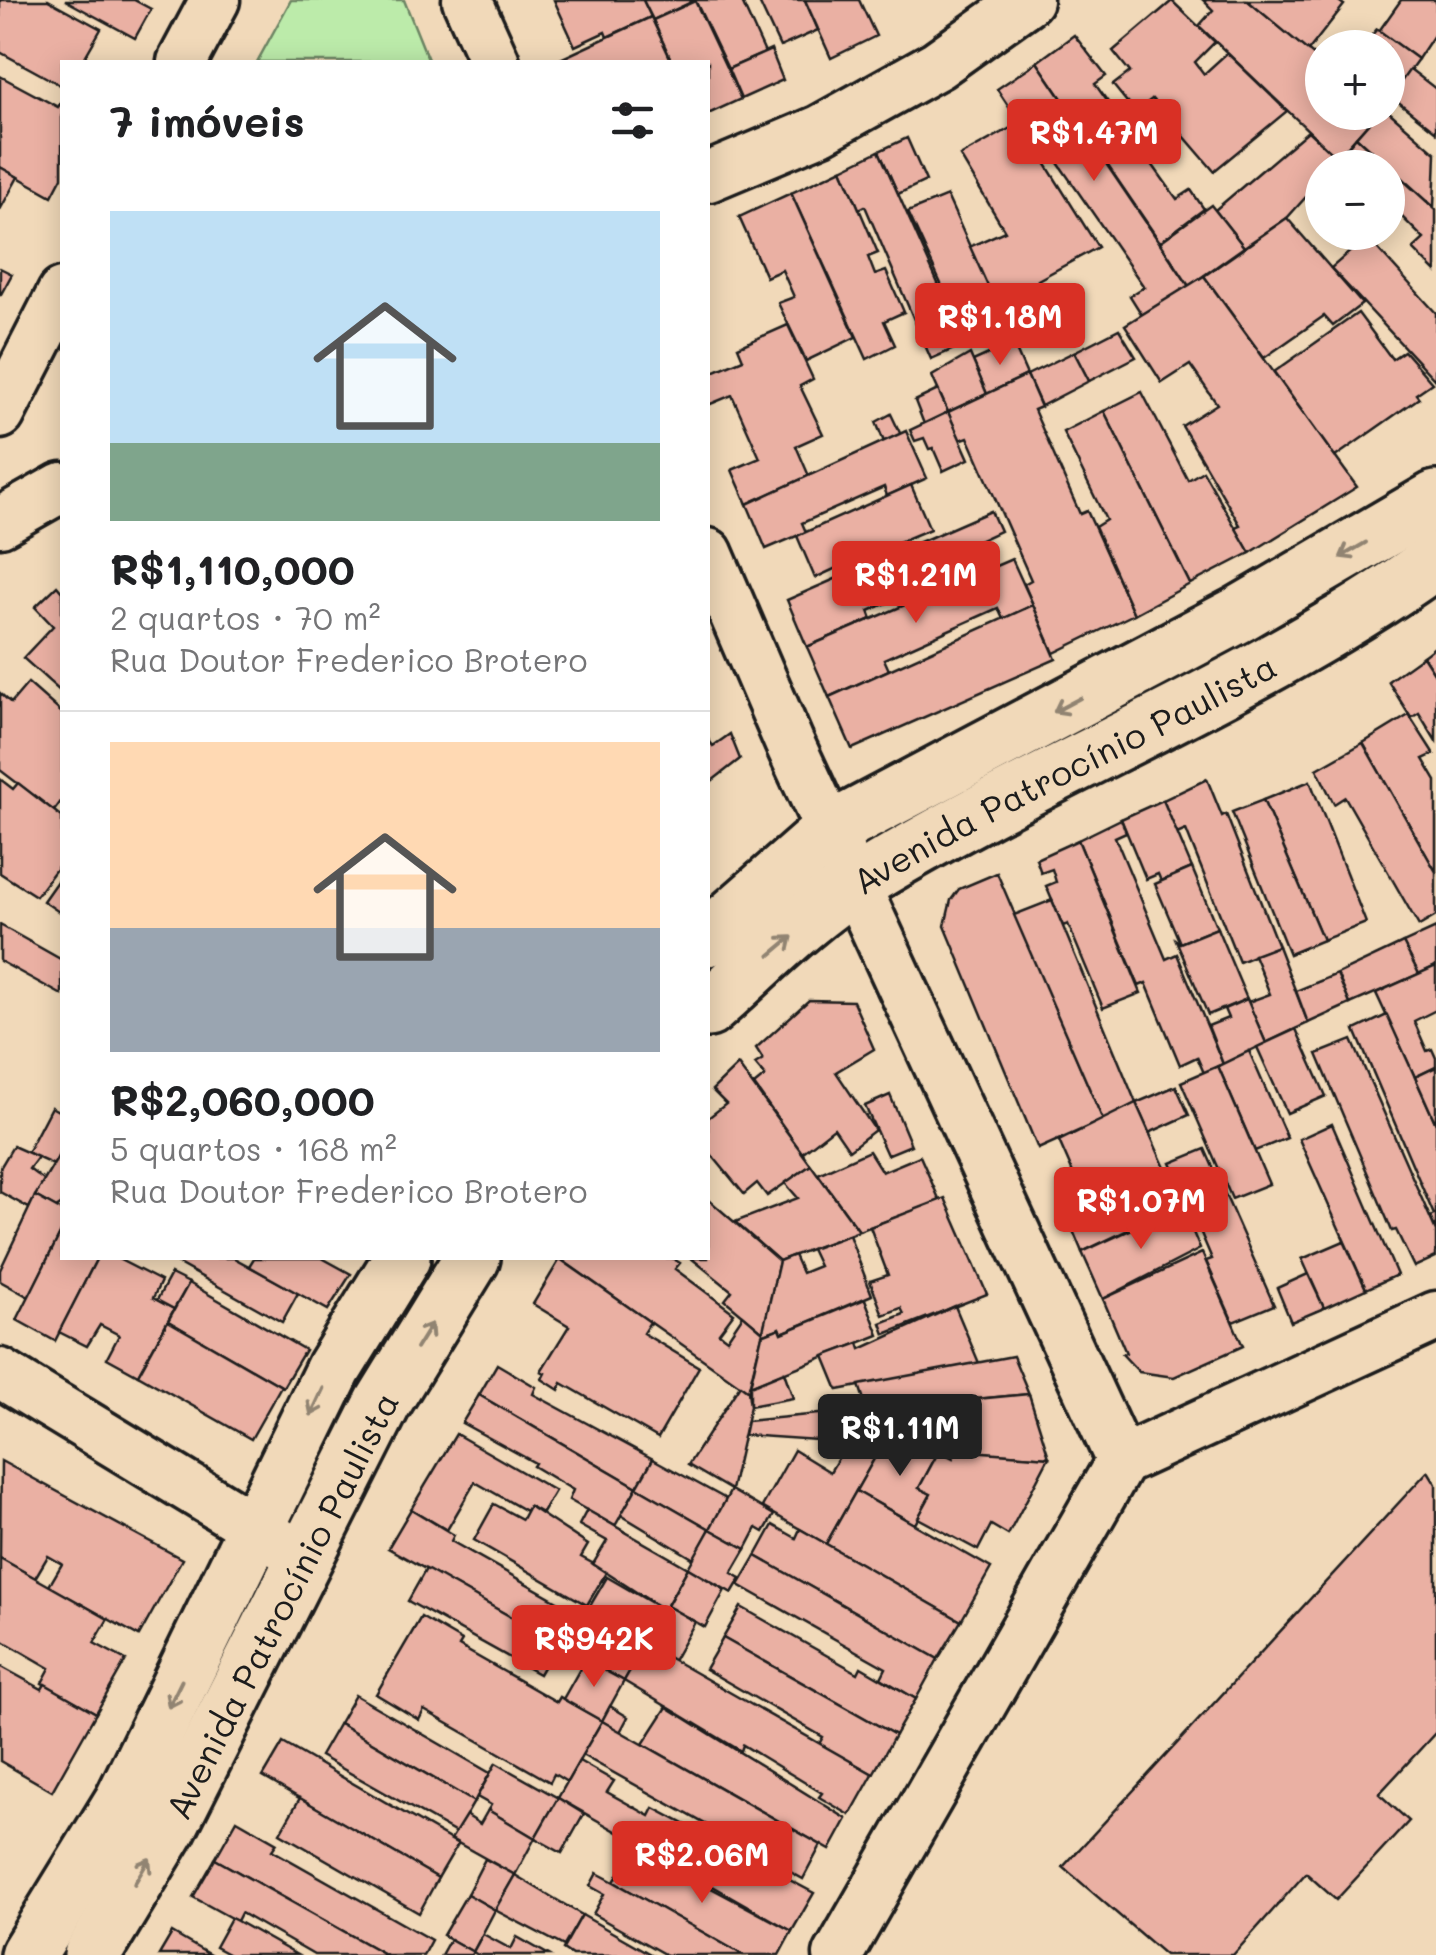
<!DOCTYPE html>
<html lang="pt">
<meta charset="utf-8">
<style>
body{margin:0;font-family:Mali,sans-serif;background:#f6f6f6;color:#202124;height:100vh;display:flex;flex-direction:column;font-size:38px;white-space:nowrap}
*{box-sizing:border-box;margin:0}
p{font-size:32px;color:#757577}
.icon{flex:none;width:55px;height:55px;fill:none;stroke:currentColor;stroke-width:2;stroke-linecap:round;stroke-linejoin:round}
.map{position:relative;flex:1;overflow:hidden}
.sheet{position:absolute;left:60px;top:60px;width:650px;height:1200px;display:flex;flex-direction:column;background:#fff;border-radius:0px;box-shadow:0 5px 25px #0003}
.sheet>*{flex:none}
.tools{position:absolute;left:1305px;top:30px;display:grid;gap:20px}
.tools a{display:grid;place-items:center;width:100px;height:100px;border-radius:50%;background:#fff;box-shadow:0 5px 25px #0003;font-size:50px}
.price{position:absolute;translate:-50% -85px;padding:0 22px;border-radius:10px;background:#d93025;color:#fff;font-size:32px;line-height:65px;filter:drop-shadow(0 2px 5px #0008)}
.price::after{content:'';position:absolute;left:50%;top:60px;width:30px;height:22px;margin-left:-15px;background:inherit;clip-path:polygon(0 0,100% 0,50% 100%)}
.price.active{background:#222;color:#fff}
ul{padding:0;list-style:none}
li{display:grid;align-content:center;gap:20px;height:530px;padding:0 50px}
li+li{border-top:2px solid #e0e0e0}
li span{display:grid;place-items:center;height:310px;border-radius:0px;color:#555}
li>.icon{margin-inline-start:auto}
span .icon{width:180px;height:180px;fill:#fffc;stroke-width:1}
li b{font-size:42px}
h2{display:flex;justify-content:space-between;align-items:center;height:120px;padding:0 50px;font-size:42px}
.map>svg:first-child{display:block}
</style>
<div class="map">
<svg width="1436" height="1955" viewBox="0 0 1436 1955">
<rect width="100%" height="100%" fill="#f1d9b9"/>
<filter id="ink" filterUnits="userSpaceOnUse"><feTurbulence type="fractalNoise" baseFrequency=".01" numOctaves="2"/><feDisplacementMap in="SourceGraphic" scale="20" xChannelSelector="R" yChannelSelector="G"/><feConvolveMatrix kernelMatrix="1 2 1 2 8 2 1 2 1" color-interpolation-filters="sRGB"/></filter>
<g filter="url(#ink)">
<polygon fill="#bcebaa" stroke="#6c8463" stroke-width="2.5" points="291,0 404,0 429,62 257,62"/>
<g fill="#eab0a3" stroke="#1c1c1c" stroke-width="2.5">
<polygon points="0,0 48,0 101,29 82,62 62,62 62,86 0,52"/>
<polygon points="65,0 134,0 151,9 135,38"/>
<polygon points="554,0 643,0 651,17 607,37 605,32 575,46"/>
<polygon points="643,0 696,0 653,20"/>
<polygon points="695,0 741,0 765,53 728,69"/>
<polygon points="758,0 805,0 818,30 780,47"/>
<polygon points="805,0 859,0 876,36 831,58"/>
<polygon points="1203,0 1247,0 1322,62 1322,112 1378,112 1337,158 1199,26 1213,10"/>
<polygon points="1247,0 1337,0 1344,5 1308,51"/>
<polygon points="1401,0 1436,0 1436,32 1418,59 1379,31"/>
<polygon points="695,1 741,99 708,114 708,62 672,62 653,20"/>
<polygon points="1172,1 1215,42 1195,62 1204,74 1227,53 1287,111 1214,171 1152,99 1135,112 1113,85 1130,72 1113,51"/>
<polygon points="651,17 672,62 554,62"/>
<polygon points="1377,29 1418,59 1388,100 1388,48 1361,48"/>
<polygon points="1074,35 1106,76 1095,84 1115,112 1128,102 1141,119 1127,129 1177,199 1191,190 1204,209 1160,242 1037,62"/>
<polygon points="771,50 783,80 741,99 728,69"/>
<polygon points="1037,62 1189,286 1142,315 1130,296 1144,287 1036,131 1028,136 997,89"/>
<polygon points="1410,69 1436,89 1436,132 1391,96"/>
<polygon points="0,76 58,107 62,101 62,177 52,196 0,167"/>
<polygon points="1388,111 1436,153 1434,207 1356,137 1378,112"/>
<polygon points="1020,123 1098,247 1038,280 1047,297 1002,320 969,247 1005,231 960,156"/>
<polygon points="1308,131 1337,158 1330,168 1322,168 1322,179 1287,218 1244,247 1215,210"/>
<polygon points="1356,137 1436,210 1436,272 1413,249 1424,239 1388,203 1388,168 1352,168 1340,156"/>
<polygon points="907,138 926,181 898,194 879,151"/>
<polygon points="879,151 965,344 931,359 865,206 859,209 842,169"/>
<polygon points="0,167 18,177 0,210"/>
<polygon points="842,169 878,253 868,257 875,275 886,271 904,312 884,321 895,345 867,359 791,193"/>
<polygon points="791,193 856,337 806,361 778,303 794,297 782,270 766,277 739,217"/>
<polygon points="947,196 991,293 953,310 908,212"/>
<polygon points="1211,205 1244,247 1189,286 1160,242"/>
<polygon points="1287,218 1362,304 1333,326 1324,316 1264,358 1204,276"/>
<polygon points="1367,237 1436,313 1435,380 1331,268"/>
<polygon points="0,268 12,274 0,296"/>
<polygon points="1204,276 1357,487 1250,553 1235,527 1240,525 1182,426 1217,404 1190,365 1162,383 1125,325"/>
<polygon points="1358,313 1392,359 1404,351 1432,383 1416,394 1419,398 1335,457 1274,372"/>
<polygon points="788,325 813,379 800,386 823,434 796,446 809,476 747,504 732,470 760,458 732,395 708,405 708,374 743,359 738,347"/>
<polygon points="1119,329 1136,357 1089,381 1074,352"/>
<polygon points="1013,343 1027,375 987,394 973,361"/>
<polygon points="1074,352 1089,381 1041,406 1027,375"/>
<polygon points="970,354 987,394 948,412 932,376"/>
<polygon points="1027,375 1041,407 1034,410 1080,514 1087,511 1134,614 1054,653 1024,584 1031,580 968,437 960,440 948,412"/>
<polygon points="938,390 948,412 924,424 915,401"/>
<polygon points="1142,392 1188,480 1203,471 1250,553 1190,584 1104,411"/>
<polygon points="1104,411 1190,584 1134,614 1095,527 1106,520 1063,432"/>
<polygon points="948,412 969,459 943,471 933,448 929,449 924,438 915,441 910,430"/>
<polygon points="891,414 901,435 884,442 876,422"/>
<polygon points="906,431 927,478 887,496 884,487 802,523 806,532 766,549 747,504"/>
<polygon points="911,485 930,529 887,547 890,555 847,575 843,565 815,578 797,536"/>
<polygon points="991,511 1000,531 972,544 979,562 869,611 872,619 807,647 787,600"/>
<polygon points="1012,559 1033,605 1003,619 998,608 884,659 889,670 829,697 807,647"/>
<polygon points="57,586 62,592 62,693 23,658 53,626 35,607"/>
<polygon points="1033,605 1056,659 852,749 829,697"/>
<polygon points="1436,646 1436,676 1423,656"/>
<polygon points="1423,656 1436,676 1436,741 1419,713 1411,718 1388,681"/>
<polygon points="28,683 62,713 62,800 54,811 0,770 0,693 11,703"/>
<polygon points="1409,715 1434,754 1423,759 1436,781 1436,872 1363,743"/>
<polygon points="730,734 740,759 708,784 708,739 713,746"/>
<polygon points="1363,743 1436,872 1436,916 1419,926 1345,797 1334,804 1317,769"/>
<polygon points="0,779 13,789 18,783 62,817 62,861 36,896 0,873"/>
<polygon points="1207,779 1222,816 1226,814 1278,946 1239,962 1186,830 1177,834 1163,800"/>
<polygon points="1310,781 1366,923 1323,940 1263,800"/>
<polygon points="1163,800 1192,868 1161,881 1158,874 1146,879 1121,819"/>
<polygon points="1263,800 1323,940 1289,954 1232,812"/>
<polygon points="1121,819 1126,832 1115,837 1166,959 1177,954 1223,1064 1204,1073 1197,1057 1180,1065 1146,983 1139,986 1078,840"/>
<polygon points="1078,840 1141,993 1103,1008 1068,924 1063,926 1046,886 1056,882 1052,869 1041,873 1036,859"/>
<polygon points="1192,868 1217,928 1180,943 1155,884"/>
<polygon points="997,873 1103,1120 1038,1149 945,926 951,900 959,889"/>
<polygon points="62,874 62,914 43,901"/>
<polygon points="1052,900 1136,1103 1103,1120 1014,915"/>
<polygon points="0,925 62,960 62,995 0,961"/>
<polygon points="1217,928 1247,999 1208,1015 1176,940 1180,943"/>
<polygon points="1436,928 1436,966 1419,974 1403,943"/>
<polygon points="1403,943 1419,974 1350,1004 1337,974"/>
<polygon points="1278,946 1308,1023 1266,1043 1248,1002 1270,994 1254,955"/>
<polygon points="1436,966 1436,1010 1414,1021 1427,1051 1432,1049 1436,1058 1436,1067 1415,1077 1376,993"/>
<polygon points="1337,974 1350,1004 1308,1023 1296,991"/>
<polygon points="1247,999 1266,1043 1223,1064 1208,1026 1228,1018 1224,1009"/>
<polygon points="809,1000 853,1001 874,1049 836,1072 875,1130 849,1150 834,1128 802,1153 754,1085 765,1076 755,1064 763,1059 756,1048"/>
<polygon points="1387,1015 1436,1124 1436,1231 1430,1217 1434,1215 1355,1030"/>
<polygon points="1296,1029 1326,1096 1287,1113 1257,1047"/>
<polygon points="1352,1040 1436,1231 1436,1257 1414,1267 1396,1230 1392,1231 1317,1054"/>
<polygon points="1249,1051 1287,1138 1255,1151 1218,1066"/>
<polygon points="738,1065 811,1165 767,1196 757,1183 744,1194 711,1154 708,1158 708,1118 726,1104 712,1090"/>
<polygon points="1218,1066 1269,1184 1232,1199 1181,1082"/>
<polygon points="1436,1067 1436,1124 1415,1077"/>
<polygon points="1176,1086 1189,1115 1149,1133 1136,1103"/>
<polygon points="890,1095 911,1145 887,1155 865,1106"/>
<polygon points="1136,1103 1182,1206 1141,1225 1130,1201 1118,1207 1128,1230 1082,1252 1066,1214 1087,1205 1059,1141"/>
<polygon points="51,1107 62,1113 62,1148 54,1165 27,1153"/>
<polygon points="1332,1124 1397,1275 1366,1289 1299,1139"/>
<polygon points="13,1146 38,1157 29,1169 45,1181 29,1208 0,1192 0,1168"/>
<polygon points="1205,1149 1274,1305 1233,1322 1206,1261 1212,1259 1171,1163"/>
<polygon points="869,1151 882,1172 920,1156 940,1201 859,1231 818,1174"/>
<polygon points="58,1157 62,1159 62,1204 56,1208 35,1196"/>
<polygon points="811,1165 859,1231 779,1261 735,1222 798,1198 785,1183"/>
<polygon points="35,1196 62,1211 62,1230 29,1297 0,1281 0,1270"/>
<polygon points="945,1198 987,1294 885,1334 881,1323 904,1314 901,1308 883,1315 870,1281 888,1275 870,1227"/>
<polygon points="708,1199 779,1261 763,1332 725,1300 732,1291 691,1258 708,1258"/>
<polygon points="1182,1206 1200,1249 1103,1299 1082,1252"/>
<polygon points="62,1230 62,1258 97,1258 55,1341 17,1320"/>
<polygon points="849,1235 872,1295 782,1333 780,1328 762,1335 779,1261 794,1255 802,1273 819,1266 811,1249"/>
<polygon points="1344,1241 1366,1289 1324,1308 1302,1259"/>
<polygon points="1202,1253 1243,1346 1174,1377 1139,1372 1122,1354 1126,1353 1103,1299"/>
<polygon points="97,1258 116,1258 161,1281 153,1298 174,1309 138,1375 107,1358 119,1335 100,1325 87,1346 59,1332"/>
<polygon points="168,1258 234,1258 298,1293 282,1322"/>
<polygon points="254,1258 322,1258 351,1274 328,1310 249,1266"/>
<polygon points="559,1258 672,1258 680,1263 675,1269 734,1313 719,1333 727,1339 743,1315 763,1332 748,1391"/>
<polygon points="560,1259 650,1322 643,1333 699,1367 658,1438 562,1383 559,1390 542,1379 545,1373 541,1371 569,1326 533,1304"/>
<polygon points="171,1274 189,1283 174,1309 157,1300"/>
<polygon points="1308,1274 1324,1308 1291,1322 1277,1288"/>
<polygon points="189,1283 305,1350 283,1387 168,1321"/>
<polygon points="865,1299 879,1335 750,1386 762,1335 780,1328 782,1333"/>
<polygon points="955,1306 979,1363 838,1390 824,1356 859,1343 861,1349"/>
<polygon points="168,1321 281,1386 251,1439 138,1375"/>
<polygon points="1013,1356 1029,1394 867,1409 859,1385"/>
<polygon points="497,1364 536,1387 533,1394 653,1459 637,1487 479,1395"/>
<polygon points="784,1372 793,1398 750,1406 750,1386"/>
<polygon points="740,1385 748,1391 750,1406 731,1490 688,1465"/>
<polygon points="1029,1394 1049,1457 935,1449 928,1434 907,1434 905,1446 744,1435 747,1421"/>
<polygon points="479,1395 637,1487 615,1526 569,1500 573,1490 533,1466 535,1463 462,1423"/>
<polygon points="456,1434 555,1491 542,1513 529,1506 526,1511 475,1482 447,1530 411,1509"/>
<polygon points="847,1443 882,1445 826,1544 762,1507 794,1450 830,1472"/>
<polygon points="882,1445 957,1450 953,1458 939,1451 919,1488 931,1494 915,1524 856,1491"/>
<polygon points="957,1450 1049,1457 1008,1535 991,1525 978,1550 918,1518 931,1494 919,1488 939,1451 953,1458"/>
<polygon points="653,1459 726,1499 710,1529 637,1487"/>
<polygon points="1,1461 182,1559 139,1636 49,1586 62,1564 48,1556 35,1578 0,1558"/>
<polygon points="1428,1471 1436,1484 1436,1732 1379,1794 1409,1821 1336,1900 1306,1873 1233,1955 1165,1955 1063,1867"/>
<polygon points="637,1487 710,1529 694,1559 621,1515"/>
<polygon points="731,1490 774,1515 764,1532 757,1528 746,1549 710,1529"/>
<polygon points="856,1491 991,1568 961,1621 826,1544"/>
<polygon points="494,1504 522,1519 529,1506 588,1545 581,1557 607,1571 587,1605 474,1540"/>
<polygon points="411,1509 454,1535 451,1541 575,1611 557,1643 388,1548"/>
<polygon points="587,1510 688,1568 664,1610 593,1564 607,1541 579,1525"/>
<polygon points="773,1525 796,1538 800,1529 961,1621 938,1659 756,1556"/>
<polygon points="710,1529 746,1549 732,1573 741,1578 732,1593 688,1568"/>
<polygon points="756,1556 938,1659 916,1699 881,1678 886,1668 739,1585"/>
<polygon points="0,1558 108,1619 94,1643 126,1660 96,1713 42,1683 50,1668 0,1639"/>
<polygon points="688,1568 725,1590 705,1627 667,1606"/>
<polygon points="426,1569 557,1643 539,1674 408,1601"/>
<polygon points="607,1577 664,1610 645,1644 587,1611"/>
<polygon points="667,1606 695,1622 673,1661 645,1644"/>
<polygon points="741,1607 858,1673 861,1667 916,1699 895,1735 723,1638"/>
<polygon points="421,1617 462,1641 459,1646 557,1702 560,1697 602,1721 567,1782 554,1774 550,1782 424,1710 419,1720 376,1694"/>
<polygon points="622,1631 645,1644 624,1681 601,1668"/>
<polygon points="723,1638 895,1735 873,1774 819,1744 823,1737 705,1669"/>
<polygon points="645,1644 873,1774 850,1815 819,1797 822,1793 743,1745 741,1751 624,1681"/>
<polygon points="585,1660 624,1681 602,1721 563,1699"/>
<polygon points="0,1666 42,1689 45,1684 96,1713 52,1791 0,1761"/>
<polygon points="355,1695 490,1773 474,1802 339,1723"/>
<polygon points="610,1706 628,1717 620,1732 602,1721"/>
<polygon points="667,1707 847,1819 830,1850 643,1744"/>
<polygon points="602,1721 821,1845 803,1879 582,1755"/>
<polygon points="339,1723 474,1802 456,1833 320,1756"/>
<polygon points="283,1743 458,1844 438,1878 263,1777"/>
<polygon points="579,1761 614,1781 607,1792 650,1816 654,1808 814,1893 792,1931 558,1798"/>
<polygon points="496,1763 558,1798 535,1838 488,1810 491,1805 477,1797"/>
<polygon points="300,1798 438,1878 419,1913 280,1833"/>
<polygon points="558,1798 584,1814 562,1853 535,1838"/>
<polygon points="488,1810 535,1838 515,1875 451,1839 466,1815 480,1824"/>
<polygon points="237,1820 277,1843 272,1850 431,1940 423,1955 386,1955 215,1859"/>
<polygon points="634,1847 792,1931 779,1955 743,1955 614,1882"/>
<polygon points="215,1859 386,1955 314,1955 241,1913 237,1921 231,1918 193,1897"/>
<polygon points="485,1859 515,1875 495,1910 467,1894"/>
<polygon points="597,1873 614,1882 743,1955 666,1955 593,1914 604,1894 590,1886"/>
<polygon points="515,1875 582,1915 564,1946 495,1910"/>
<polygon points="467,1894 495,1910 473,1952 443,1935"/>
<polygon points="582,1915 652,1955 572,1955 563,1949"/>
<polygon points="231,1918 237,1921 297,1955 230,1955 215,1947"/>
<polygon points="172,1933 210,1955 159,1955"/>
<polygon points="483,1934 511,1949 517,1937 549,1955 478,1955 473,1952"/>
<polygon points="450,1939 473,1952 471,1955 441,1955"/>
</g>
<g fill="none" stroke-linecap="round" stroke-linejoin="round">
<defs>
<g id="minor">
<polyline points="467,0 495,62"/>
<polyline points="182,62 215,0"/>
<polyline points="708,177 820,130 937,65 1028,0"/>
<polyline points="0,414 62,293"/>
<polyline points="0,522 62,487"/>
<polyline points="708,553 789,742 1121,1461"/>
<polyline points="0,1373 288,1548"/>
<polyline points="838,1955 1121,1461 1436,1316"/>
</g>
<g id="tertiary">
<polyline points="708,938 831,830 1238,615 1436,499"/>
<path id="s1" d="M708,1009C756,967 804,916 859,882C1046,767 1257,689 1436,560"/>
<polyline points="28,1955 122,1802 334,1368 402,1258"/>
<path id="s2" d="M92,1955L168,1829L383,1403L472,1258"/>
</g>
</defs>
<use href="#minor" stroke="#1c1c1c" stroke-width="55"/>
<use href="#tertiary" stroke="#1c1c1c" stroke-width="62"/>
<use href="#minor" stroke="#f1d9b9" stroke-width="48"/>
<use href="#tertiary" stroke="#f1d9b9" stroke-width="55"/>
</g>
<defs><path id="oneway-shaft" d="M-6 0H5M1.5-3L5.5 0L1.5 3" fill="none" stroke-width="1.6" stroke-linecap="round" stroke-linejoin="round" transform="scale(2.5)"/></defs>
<g stroke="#918472">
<use href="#oneway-shaft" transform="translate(1353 550) rotate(150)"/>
<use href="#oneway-shaft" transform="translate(1067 705) rotate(152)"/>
<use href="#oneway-shaft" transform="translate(781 946) rotate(-40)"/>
<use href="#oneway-shaft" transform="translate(424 1336) rotate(-58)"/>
<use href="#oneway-shaft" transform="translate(317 1402) rotate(115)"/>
<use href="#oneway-shaft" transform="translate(175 1694) rotate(116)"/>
<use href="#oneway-shaft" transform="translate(142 1871) rotate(-59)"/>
</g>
</g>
<g text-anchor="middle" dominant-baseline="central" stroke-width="8" stroke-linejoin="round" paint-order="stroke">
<g font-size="35" fill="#1c1c1c" stroke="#f1d9b9">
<text stroke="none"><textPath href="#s1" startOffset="430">Avenida Patrocínio Paulista</textPath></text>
<text stroke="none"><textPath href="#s2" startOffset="398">Avenida Patrocínio Paulista</textPath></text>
</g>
</g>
</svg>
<div class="tools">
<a>+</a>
<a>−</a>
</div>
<b class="price" style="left:1094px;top:184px">R$1.47M</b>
<b class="price" style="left:1000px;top:368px">R$1.18M</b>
<b class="price" style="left:916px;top:626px">R$1.21M</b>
<b class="price" style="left:1141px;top:1252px">R$1.07M</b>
<b class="price active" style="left:900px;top:1479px">R$1.11M</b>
<b class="price" style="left:594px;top:1690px">R$942K</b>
<b class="price" style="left:702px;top:1906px">R$2.06M</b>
<section class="sheet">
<h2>7 imóveis<svg class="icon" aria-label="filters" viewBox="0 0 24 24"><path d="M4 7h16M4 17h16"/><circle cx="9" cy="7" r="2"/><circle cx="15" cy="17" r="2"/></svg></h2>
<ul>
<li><span style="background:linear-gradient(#bfe0f5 75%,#7fa58c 0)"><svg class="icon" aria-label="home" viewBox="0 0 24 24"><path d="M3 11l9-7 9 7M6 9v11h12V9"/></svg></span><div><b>R$1,110,000</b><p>2 quartos · 70 m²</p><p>Rua Doutor Frederico Brotero</p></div></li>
<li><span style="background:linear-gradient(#ffd9b3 60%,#9aa5b1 0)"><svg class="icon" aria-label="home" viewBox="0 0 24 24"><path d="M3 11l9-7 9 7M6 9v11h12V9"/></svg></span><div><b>R$2,060,000</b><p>5 quartos · 168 m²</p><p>Rua Doutor Frederico Brotero</p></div></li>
</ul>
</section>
</div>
